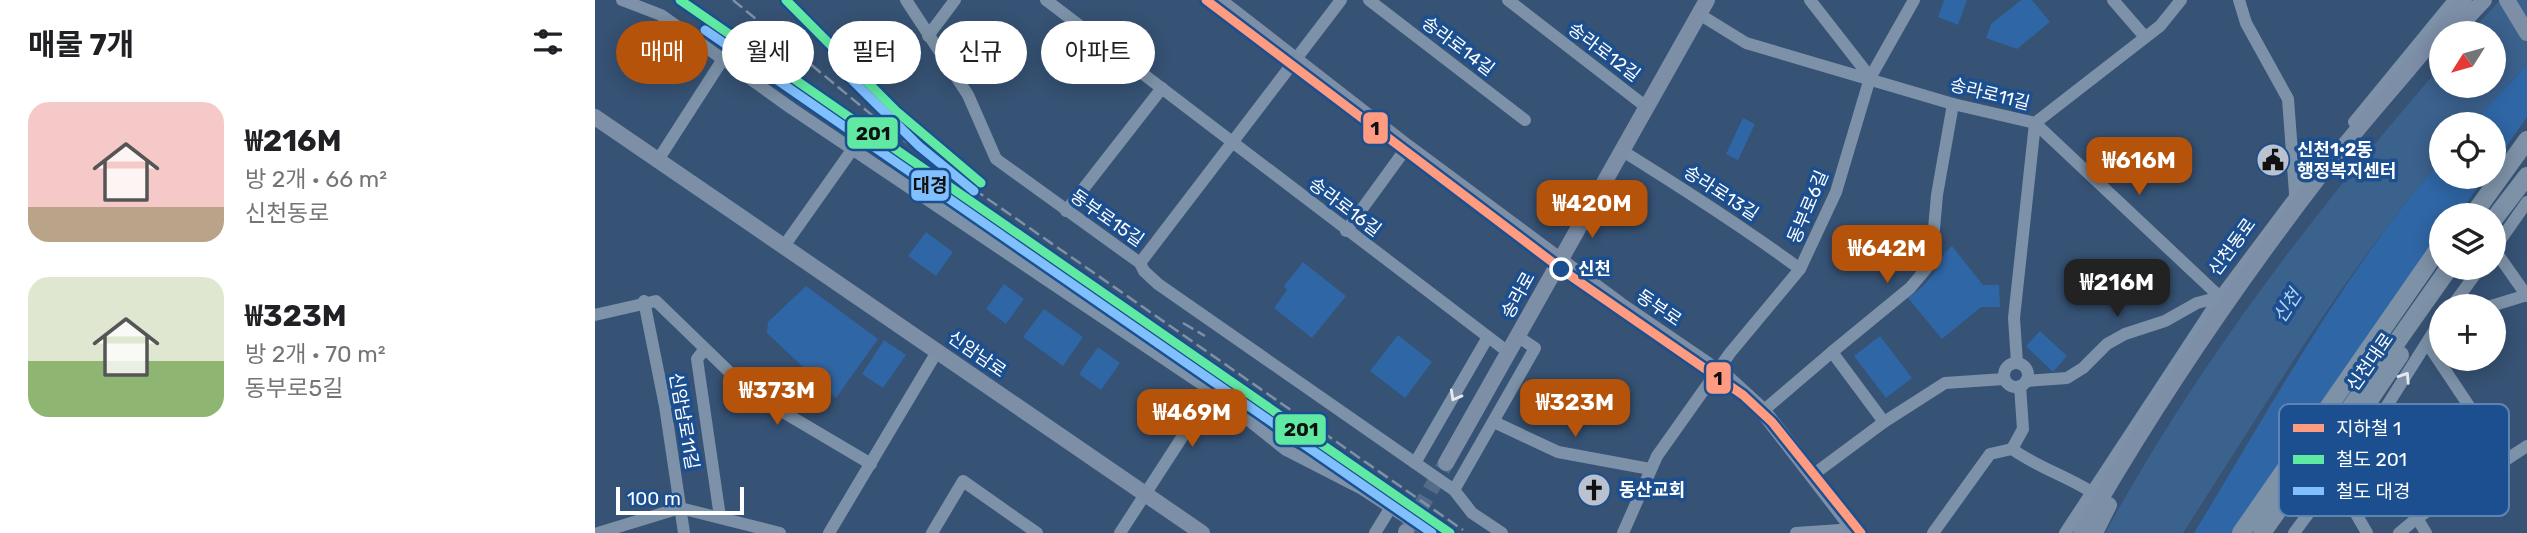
<!DOCTYPE html>
<html lang="ko">
<meta charset="utf-8">
<style>
body{margin:0;font-family:Rubik,"Noto Sans KR",sans-serif;background:#f6f6f6;color:#202124;height:100vh;display:flex;flex-direction:column;font-size:26px;white-space:nowrap}
*{box-sizing:border-box;margin:0}
p{font-size:23px;color:#757577}
.icon{flex:none;width:38px;height:38px;fill:none;stroke:currentColor;stroke-width:2;stroke-linecap:round;stroke-linejoin:round}
.map{position:relative;flex:1;overflow:hidden}
.side{display:flex;flex-direction:column;background:#fff;width:595px}
.side>*{flex:none}
.hud{position:absolute;left:21px;top:21px;width:665px;height:63px;display:flex;gap:14px}
.needle{width:46px;rotate:233deg}
.buttons{position:absolute;left:1834px;top:21px;display:grid;gap:14px}
.buttons a{display:grid;place-items:center;width:77px;height:77px;border-radius:50%;background:#fff;box-shadow:0 4px 18px #0003;font-size:35px}
.scale{position:absolute;left:21px;bottom:18px;width:128px;box-sizing:border-box;padding-left:7px;border:4px solid #fff;border-top:0;font-size:19px;line-height:24px;white-space:nowrap;color:#fff;-webkit-text-stroke:5px #1b4f8f;paint-order:stroke}
.price{position:absolute;translate:-50% -60px;padding:0 16px;border-radius:14px;background:#b45309;color:#fff;font-size:23px;line-height:46px;filter:drop-shadow(0 2px 4px #0008)}
.price::after{content:'';position:absolute;left:50%;top:42px;width:21px;height:16px;margin-left:-10px;background:inherit;clip-path:polygon(0 0,100% 0,50% 100%)}
.price.active{background:#222;color:#fff}
ul{padding:0;list-style:none}
li{display:flex;align-items:center;gap:21px;height:175px;padding:0 28px}
li span{display:grid;place-items:center;flex:none;width:196px;height:140px;border-radius:21px;color:#555}
li>.icon{margin-inline-start:auto}
span .icon{width:84px;height:84px;fill:#fffc;stroke-width:1}
li b{font-size:30px}
h2{display:flex;justify-content:space-between;align-items:center;height:84px;padding:0 28px;font-size:30px}
.pill{padding:0 24px;border-radius:32px;background:#fff;box-shadow:0 4px 18px #0003;font-size:24px;line-height:63px}
.pill.active{background:#b45309;color:#fff}
main{display:flex;flex:1;min-height:0}
.map>svg:first-child{display:block}
</style>
<main>
<section class="side">
<h2>매물 7개<svg class="icon" aria-label="filters" viewBox="0 0 24 24"><path d="M4 7h16M4 17h16"/><circle cx="9" cy="7" r="2"/><circle cx="15" cy="17" r="2"/></svg></h2>
<ul>
<li><span style="background:linear-gradient(#f6c9c9 75%,#b9a48a 0)"><svg class="icon" aria-label="home" viewBox="0 0 24 24"><path d="M3 11l9-7 9 7M6 9v11h12V9"/></svg></span><div><b>₩216M</b><p>방 2개 · 66 m²</p><p>신천동로</p></div></li>
<li><span style="background:linear-gradient(#dfe7d0 60%,#8fb573 0)"><svg class="icon" aria-label="home" viewBox="0 0 24 24"><path d="M3 11l9-7 9 7M6 9v11h12V9"/></svg></span><div><b>₩323M</b><p>방 2개 · 70 m²</p><p>동부로5길</p></div></li>
</ul>
</section>
<div class="map">
<svg width="1932" height="533" viewBox="0 0 1932 533">
<rect width="100%" height="100%" fill="#365274"/>
<g fill="#2f66a5">
<polygon points="1349,0 1372,0 1363,25 1343,17"/>
<polygon points="1426,0 1437,0 1455,22 1422,49 1391,38 1396,24"/>
<polygon points="1932,64 1932,117 1899,164 1899,124 1877,124"/>
<polygon points="1148,118 1160,124 1143,160 1131,154"/>
<path d="M1846,160V177H1890L1863,215H1846V239L1640,533H1599C1677,405 1748,273 1846,160Z"/>
<polygon points="331,232 358,252 341,276 313,256"/>
<path d="M1357,246L1388,285H1404L1405,307H1386L1347,339L1313,298C1324,290 1335,281 1341,269C1347,258 1347,254 1357,246Z"/>
<polygon points="708,262 751,296 717,338 679,308 692,290 689,286"/>
<polygon points="409,284 429,299 411,324 391,309"/>
<polygon points="211,286 283,339 241,398 172,333 173,322"/>
<polygon points="449,309 488,337 468,366 428,337"/>
<polygon points="1445,331 1472,356 1458,372 1431,346"/>
<polygon points="803,335 837,362 810,398 775,371"/>
<polygon points="1285,336 1317,378 1291,398 1259,356"/>
<polygon points="289,340 311,355 288,388 267,374"/>
<polygon points="503,347 525,363 506,390 484,374"/>
</g>
<path fill="#3b618d" d="M1905,0H1932V64L1877,124H1846V160C1748,274 1670,406 1588,533H1510C1604,362 1718,213 1846,66V86H1899V33H1875Z"/>
<g fill="none" stroke-linecap="round" stroke-linejoin="round">
<polyline stroke="#546c89" stroke-width="16" stroke-dasharray="16 8" stroke-linecap="butt" points="811,532 851,463"/>
<g stroke="#7d92a8" stroke-width="12">
<polyline points="27,0 66,15 196,108 617,391 691,450 767,489 835,533"/>
<polyline points="311,0 373,95 401,159 545,263 549,271 563,284 859,490 877,513 907,533"/>
<polyline points="451,0 913,352"/>
<polyline points="774,0 930,120"/>
<polyline points="913,0 1050,106"/>
<polyline points="1215,0 1275,77"/>
<polyline points="1518,0 1550,37"/>
<polyline points="1644,0 1651,23 1693,99 1700,193"/>
<polyline points="1104,14 1151,43 1358,104 1440,123 1625,297"/>
<polyline points="333,36 360,0"/>
<polyline points="1759,122 1859,0"/>
<polyline points="1440,123 1565,26 1586,0"/>
<path d="M1026,150C1087,188 1147,226 1205,269"/>
<polyline points="63,160 128,59"/>
<polyline points="471,211 567,88"/>
<polyline points="751,231 812,147"/>
<polyline points="189,246 257,150"/>
<polyline points="1899,249 1932,296"/>
<polyline points="1899,249 1932,202"/>
<polyline points="545,263 746,0"/>
<polyline points="49,301 70,406 89,533"/>
<polyline points="1857,306 1885,268"/>
<polyline points="1896,306 1932,295"/>
<polyline points="0,315 61,301 156,393 276,464"/>
<polyline points="1832,343 1910,460"/>
<polyline points="109,350 102,359 125,517"/>
<circle cx="1421" cy="375" r="12"/>
<polyline points="1422,363 1419,318 1440,123"/>
<polyline points="1431,381 1472,378 1488,368 1512,344 1530,334 1570,321 1602,303 1625,297"/>
<path d="M1425,386L1428,429L1417,449C1442,467 1469,475 1495,491"/>
<polyline points="1168,411 1237,352"/>
<polyline points="899,422 963,452 1055,469"/>
<polyline points="1289,422 1237,352 1315,288 1336,263 1342,195 1358,104"/>
<polyline points="820,463 893,337"/>
<polyline points="1219,474 1289,422 1350,383 1409,379"/>
<polyline points="1740,477 1772,533"/>
<polyline points="859,490 940,348 922,336"/>
<polyline points="1822,518 1831,533"/>
<polyline points="3,533 85,508 185,533"/>
<polyline points="234,533 343,350"/>
<polyline points="337,533 368,481 442,533"/>
<polyline points="525,533 617,391"/>
<polyline points="780,533 796,507"/>
<polyline points="1028,533 1062,456 1135,353 1205,269 1241,192 1275,78 1319,0"/>
<polyline points="1201,533 1260,529"/>
<polyline points="1338,533 1395,454 1417,449"/>
<polyline points="1470,533 1625,297 1736,149"/>
<polyline points="1699,533 1788,412 1846,320"/>
<polyline points="1804,533 1822,518 1932,446"/>
</g>
<g stroke="#7d8ea7" stroke-width="16">
<polyline points="623,0 812,147 1025,305 1132,378 1168,411 1262,533"/>
<polyline points="1912,0 1932,33"/>
<polyline points="1858,33 1889,0"/>
<polyline points="0,117 607,533"/>
<polyline points="851,463 1112,0"/>
<polyline points="811,533 811,532"/>
<path d="M1486,533C1556,411 1633,296 1718,185C1766,121 1822,64 1869,0"/>
<polyline points="1500,533 1514,505"/>
</g>
<g stroke="#7e92a7" stroke-width="18">
<polyline points="1878,215 1932,140"/>
<polyline points="1899,219 1932,176"/>
<polyline points="1748,439 1805,355"/>
<polyline points="1646,533 1846,245"/>
<polyline points="1667,533 1854,268"/>
</g>
<g stroke="#7e92a7" stroke-width="2.5" stroke-dasharray="12 5" stroke-linecap="butt">
<polyline points="138,0 301,135 868,530"/>
<polyline points="588,323 610,336"/>
</g>
<defs>
<g id="rail-1">
<polyline points="85,0 855,533"/>
<polyline points="191,0 301,111 386,183"/>
</g>
<g id="rail-2">
<polyline points="110,30 837,533"/>
<polyline points="246,69 324,146 379,191"/>
</g>
</defs>
<use href="#rail-1" stroke="#1b4f8f" stroke-width="14"/>
<use href="#rail-2" stroke="#1b4f8f" stroke-width="14"/>
<use href="#rail-1" stroke="#60e9a3" stroke-width="9"/>
<use href="#rail-2" stroke="#80c0ff" stroke-width="9"/>
<defs>
<polyline id="metro-1" points="611,0 973,274 1148,395 1177,422 1266,533"/>
</defs>
<use href="#metro-1" stroke="#1b4f8f" stroke-width="14"/>
<use href="#metro-1" stroke="#ff9b80" stroke-width="9"/>
</g>
<defs><path id="oneway-chevron" d="M-2-3.5L2.5 0L-2 3.5" fill="none" stroke-width="1.6" stroke-linecap="round" stroke-linejoin="round" transform="scale(1.75)"/></defs>
<g stroke="#e5e9ee">
<use href="#oneway-chevron" transform="translate(1810 377) rotate(-57)"/>
<use href="#oneway-chevron" transform="translate(860 396) rotate(119)"/>
</g>
<defs>
<symbol id="civic-disc" viewBox="-11 -11 22 22"><circle r="9.5" fill="#b9c2ce" stroke="#1b4f8f"/><path d="M-.6-6.5H3V-4.5H.6V-3L4-1V1h2V6H-6V1h2V-1L-.6-3ZM-1.2 2.5V6h2.4V2.5Z" fill="#111"/></symbol>
<symbol id="church-disc" viewBox="-11 -11 22 22"><circle r="9.5" fill="#b9c2ce" stroke="#1b4f8f"/><path d="M-1.2-6h2.4v3.5h3.3v2.4h-3.3V6h-2.4V-.1h-3.3v-2.4h3.3Z" fill="#111"/></symbol>
</defs>
<g fill-rule="evenodd">
<use href="#civic-disc" x="1659" y="141" width="38" height="38"/>
<use href="#church-disc" x="980" y="471" width="38" height="38"/>
</g>
<circle fill="#1b4f8f" stroke="#fff" stroke-width="3.5" cx="966" cy="269" r="10"/>
<g text-anchor="middle" dominant-baseline="central" stroke-width="7" stroke-linejoin="round" paint-order="stroke">
<g font-size="18" fill="#fff" stroke="#1b4f8f">
<text transform="translate(863 46) rotate(37)">송라로14길</text>
<text transform="translate(1009 52) rotate(37)">송라로12길</text>
<text transform="translate(1395 94) rotate(14)">송라로11길</text>
<text transform="translate(1126 193) rotate(33)">송라로13길</text>
<text transform="translate(750 207) rotate(37)">송라로16길</text>
<text transform="translate(1213 207) rotate(-67)">동부로6길</text>
<text transform="translate(512 218) rotate(35)">동부로15길</text>
<text transform="translate(1637 247) rotate(-54)">신천동로</text>
<text transform="translate(923 295) rotate(-61)">송라로</text>
<text transform="translate(1064 308) rotate(34)">동부로</text>
<text transform="translate(382 354) rotate(35)">신암남로</text>
<text transform="translate(1775 362) rotate(-55)">신천대로</text>
<text transform="translate(89 421) rotate(80)">신암남로11길</text>
</g>
<g font-size="18" font-weight="bold" fill="#fff" stroke="#1b4f8f" text-anchor="start">
<text x="1702" y="150">신천1·2동<tspan x="1702" dy="21">행정복지센터</tspan></text>
<text x="1024" y="490">동산교회</text>
</g>
<g font-size="18" font-weight="bold" fill="#fff" stroke="#1b4f8f" text-anchor="start">
<text x="983" y="269">신천</text>
</g>
<g font-size="19" font-style="italic" fill="#b5d3f5" stroke="#1b4f8f">
<text transform="translate(1692 306) rotate(-57)">신천</text>
</g>
</g>
<rect x="1684" y="404" width="230" height="112" rx="10" fill="#1b4f8f" stroke="#5f84b1" stroke-width="2"/>
<rect x="1698" y="424" width="31" height="8" fill="#ff9b80"/>
<rect x="1698" y="455" width="31" height="9" fill="#60e9a3"/>
<rect x="1698" y="487" width="31" height="8" fill="#80c0ff"/>
<g font-size="19" fill="#fff">
<text x="1741" y="435">지하철 1</text>
<text x="1741" y="466">철도 201</text>
<text x="1741" y="498">철도 대경</text>
</g>
<g stroke="#1b4f8f" stroke-width="2.5">
<rect x="767" y="111" width="27" height="34" rx="7" fill="#ff9b80"/>
<rect x="251" y="116" width="53" height="34" rx="7" fill="#60e9a3"/>
<rect x="315" y="169" width="40" height="33" rx="7" fill="#80c0ff"/>
<rect x="1110" y="361" width="27" height="34" rx="7" fill="#ff9b80"/>
<rect x="679" y="413" width="53" height="33" rx="7" fill="#60e9a3"/>
</g>
<g font-size="19" text-anchor="middle" font-weight="bold" fill="#111">
<text x="780" y="135">1</text>
<text x="278" y="140">201</text>
<text x="335" y="192">대경</text>
<text x="1123" y="385">1</text>
<text x="706" y="436">201</text>
</g>
</svg>
<div class="buttons">
<a><svg class="needle" viewBox="-14 -14 28 28"><path d="M0-13l5 13h-10z" fill="#e53935"/><path d="M0 13l5-13h-10z" fill="#757577"/></svg></a>
<a><svg class="icon" aria-label="locate" viewBox="0 0 24 24"><circle cx="12" cy="12" r="6"/><path d="M12 2v4M12 18v4M2 12h4M18 12h4"/></svg></a>
<a><svg class="icon" aria-label="layers" viewBox="0 0 24 24"><path d="M12 4l9 5-9 5-9-5zM3 14l9 5 9-5"/></svg></a>
<a>+</a>
</div>
<div class="scale">100 m</div>
<b class="price" style="left:1544px;top:197px">₩616M</b>
<b class="price" style="left:997px;top:240px">₩420M</b>
<b class="price" style="left:1292px;top:285px">₩642M</b>
<b class="price active" style="left:1522px;top:319px">₩216M</b>
<b class="price" style="left:182px;top:427px">₩373M</b>
<b class="price" style="left:980px;top:439px">₩323M</b>
<b class="price" style="left:597px;top:449px">₩469M</b>
<div class="hud">
<a class="pill active">매매</a>
<a class="pill">월세</a>
<a class="pill">필터</a>
<a class="pill">신규</a>
<a class="pill">아파트</a>
</div>
</div>
</main>
